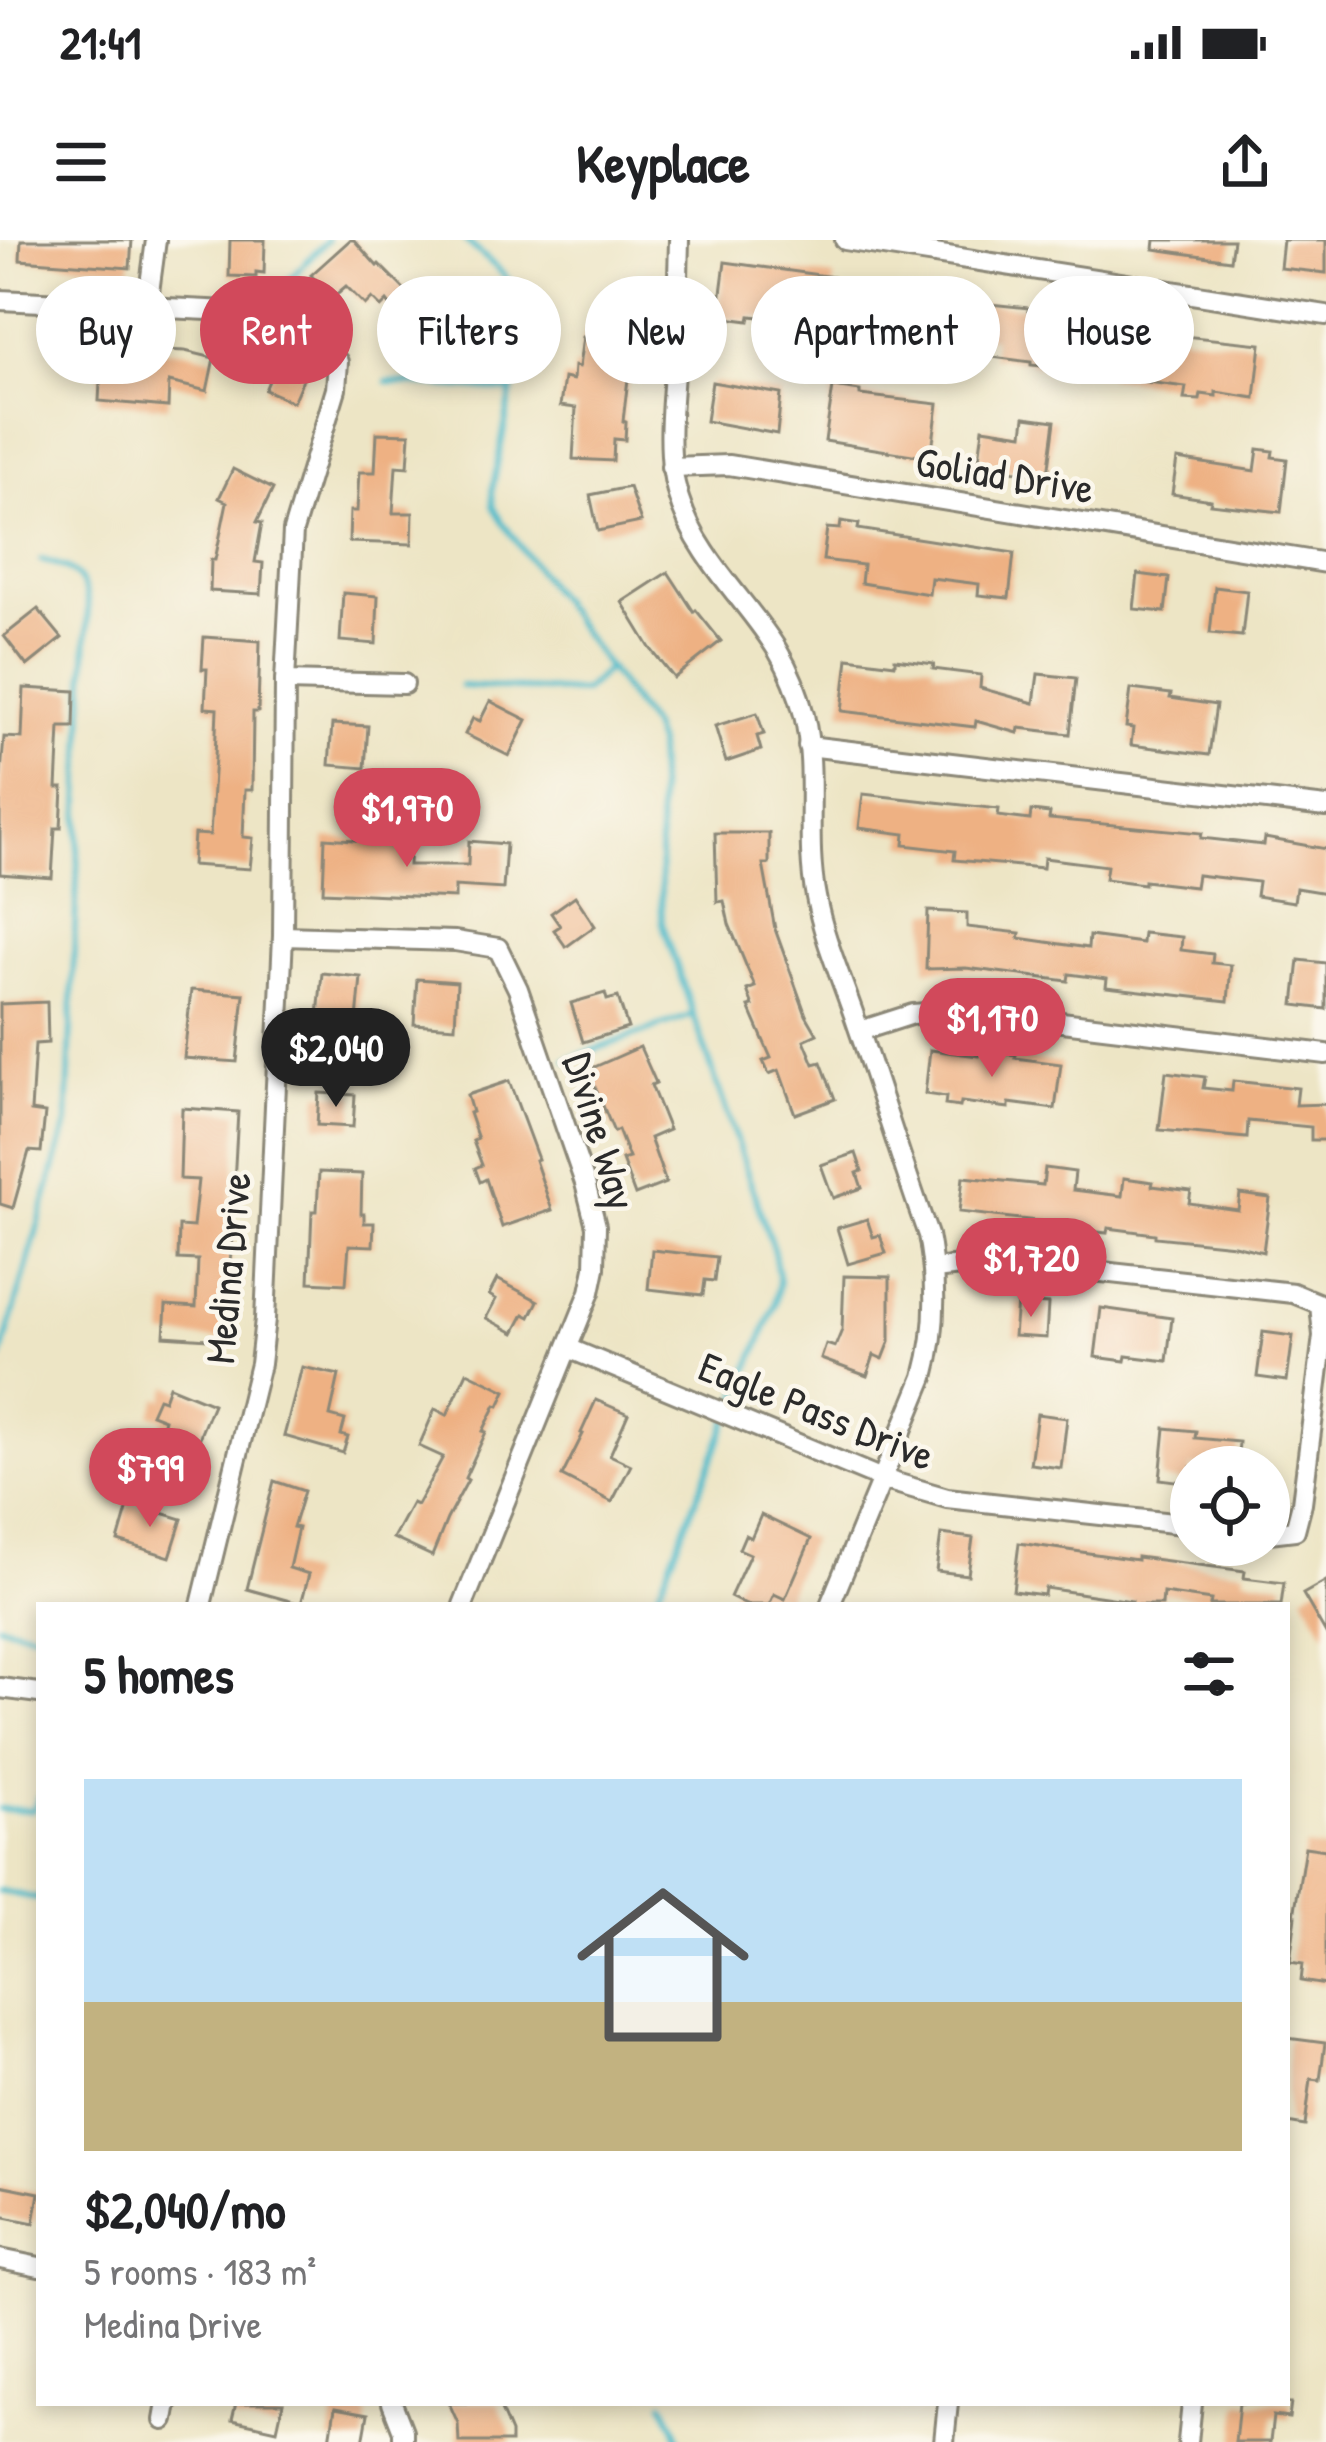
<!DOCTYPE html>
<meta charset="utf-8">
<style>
body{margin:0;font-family:"Patrick Hand",sans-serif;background:#f6f6f6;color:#202124;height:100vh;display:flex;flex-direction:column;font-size:45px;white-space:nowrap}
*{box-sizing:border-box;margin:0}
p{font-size:39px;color:#757577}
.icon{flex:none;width:66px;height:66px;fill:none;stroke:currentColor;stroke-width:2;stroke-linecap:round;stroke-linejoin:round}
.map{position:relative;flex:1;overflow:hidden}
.side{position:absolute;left:36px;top:1362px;width:1254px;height:804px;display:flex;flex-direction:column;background:#fff;border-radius:0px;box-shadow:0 6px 18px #0003}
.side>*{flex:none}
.guide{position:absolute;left:36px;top:36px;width:1254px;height:108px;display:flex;gap:24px}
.fabs{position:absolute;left:1170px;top:1206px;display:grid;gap:24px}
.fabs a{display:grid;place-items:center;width:120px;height:120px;border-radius:50%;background:#fff;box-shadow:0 6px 18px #0003;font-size:60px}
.price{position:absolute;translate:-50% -102px;padding:0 27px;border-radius:42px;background:#d1495b;color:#fff;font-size:39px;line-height:78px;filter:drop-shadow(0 3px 6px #0008)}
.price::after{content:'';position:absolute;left:50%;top:72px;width:36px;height:27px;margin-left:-18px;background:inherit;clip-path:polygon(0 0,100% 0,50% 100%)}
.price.selected{background:#222;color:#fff}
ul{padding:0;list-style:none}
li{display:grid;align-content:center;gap:24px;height:636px;padding:0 48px}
li span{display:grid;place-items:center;height:372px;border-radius:0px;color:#555}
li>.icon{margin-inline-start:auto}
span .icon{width:216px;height:216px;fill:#fffc;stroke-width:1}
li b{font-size:51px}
h2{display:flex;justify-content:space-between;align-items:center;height:144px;padding:0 48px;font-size:51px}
.chip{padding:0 42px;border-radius:54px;background:#fff;box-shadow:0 6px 18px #0003;font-size:42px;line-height:108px}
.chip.selected{background:#d1495b;color:#fff}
.status{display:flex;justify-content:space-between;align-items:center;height:84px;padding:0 60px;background:#fff;direction:ltr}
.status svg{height:33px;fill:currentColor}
header{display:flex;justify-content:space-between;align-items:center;height:156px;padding:0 48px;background:#fff;font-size:54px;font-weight:800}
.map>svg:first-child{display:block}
</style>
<div class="status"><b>21:41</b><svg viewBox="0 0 49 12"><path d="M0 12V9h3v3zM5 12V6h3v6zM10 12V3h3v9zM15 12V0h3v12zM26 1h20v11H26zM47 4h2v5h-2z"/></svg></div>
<header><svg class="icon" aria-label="menu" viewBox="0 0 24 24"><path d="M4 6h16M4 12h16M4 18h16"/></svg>Keyplace<svg class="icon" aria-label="share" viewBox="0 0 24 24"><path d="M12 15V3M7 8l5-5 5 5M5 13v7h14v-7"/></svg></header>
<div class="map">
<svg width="1326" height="2202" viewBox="0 0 1326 2202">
<rect width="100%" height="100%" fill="#fbf7ec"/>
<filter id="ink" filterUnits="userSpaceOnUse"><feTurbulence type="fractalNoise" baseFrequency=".00833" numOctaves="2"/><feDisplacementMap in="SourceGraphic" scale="24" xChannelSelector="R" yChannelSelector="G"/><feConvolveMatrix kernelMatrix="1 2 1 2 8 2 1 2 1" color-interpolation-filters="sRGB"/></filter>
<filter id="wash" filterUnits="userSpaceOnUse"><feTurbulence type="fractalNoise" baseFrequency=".004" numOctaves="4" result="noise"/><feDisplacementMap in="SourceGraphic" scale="48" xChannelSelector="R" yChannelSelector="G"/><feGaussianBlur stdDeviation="2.7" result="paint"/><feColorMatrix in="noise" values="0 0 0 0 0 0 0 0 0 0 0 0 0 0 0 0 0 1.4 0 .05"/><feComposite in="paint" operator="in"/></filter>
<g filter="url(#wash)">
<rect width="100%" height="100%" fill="#ede5c5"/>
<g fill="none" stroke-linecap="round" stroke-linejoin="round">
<g stroke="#4fbcca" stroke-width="6">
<path d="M465,0C491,24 527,46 525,84L492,251L493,266L501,280L651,487L657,504L662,682L774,1012L779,1041L775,1065L653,1365"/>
<polyline points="278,52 327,0"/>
<polyline points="387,142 513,151"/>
<polyline points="461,446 583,452 609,428"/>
<polyline points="566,820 692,775"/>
<path d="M0,1121L67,884L88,368C85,335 72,327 41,320"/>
<polyline points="0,1385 35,1393 39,1397"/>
<polyline points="0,1569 33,1570 39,1557"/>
<polyline points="0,1651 39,1659"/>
<polyline points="663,2163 676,2188 679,2202"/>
</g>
</g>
<g id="blocks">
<g fill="#eeb183">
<polygon points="21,0 132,0 130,28 20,20"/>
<polygon points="230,0 265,0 264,33 256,32 256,37 229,36"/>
<polygon points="350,0 354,0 377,26 379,24 409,54 419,46 454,89 465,119 424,133 409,89 387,61 381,67 372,58 365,65 346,46 332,58 311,35"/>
<polygon points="1155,0 1233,0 1230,20 1154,9"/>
<polygon points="1283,0 1326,0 1326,33 1280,28"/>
<polygon points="725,22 834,37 828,89 797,85 798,81 750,76 749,81 718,77"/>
<polygon points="882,48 951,60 1029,68 1028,71 1067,75 1067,77 1183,92 1183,96 1261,104 1255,158 1216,152 1216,156 1201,154 1200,160 1184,159 1186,147 1108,137 1109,131 1061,125 1061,128 1031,125 1031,122 992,117 994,98 907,87 905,99 876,95"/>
<polygon points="591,82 634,88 623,181 626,182 625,200 614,199 613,221 573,219 576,168 560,166 564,138 573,140 574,126 579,127 583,97 589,98"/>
<polygon points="102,107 185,111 214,118 207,151 169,142 168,167 99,161"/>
<polygon points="278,120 306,132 293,162 265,150"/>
<polygon points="712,142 781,154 777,194 706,181"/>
<polygon points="833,147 860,151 860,155 938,164 931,218 825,201"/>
<polygon points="1025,177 1055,181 1048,234 978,227 983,188 1023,194"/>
<polygon points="377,193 410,194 408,227 396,226 393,273 413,273 412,304 349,302 350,271 357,271 359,232 375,232"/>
<polygon points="1258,209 1273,211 1272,217 1287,219 1281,272 1210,264 1211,260 1172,254 1177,219 1255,231"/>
<polygon points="233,229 273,249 257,282 262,283 255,322 263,323 261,354 210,351 211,320 215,320 227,262 219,258"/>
<polygon points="629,247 641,282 598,291 590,255"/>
<polygon points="841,281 859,284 858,289 1014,313 1009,358 978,355 979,344 931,338 929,354 861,343 863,325 823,320 827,288 840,289"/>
<polygon points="668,332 694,372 696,370 721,401 674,438 650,408 622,362"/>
<polygon points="1138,334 1169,338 1165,372 1134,369"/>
<polygon points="1215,347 1247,351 1242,396 1210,393"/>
<polygon points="343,353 378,356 376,404 340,401"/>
<polygon points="38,369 62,398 27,426 4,396"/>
<polygon points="204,397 260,401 258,472 253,472 252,550 245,550 243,597 253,598 250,629 192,625 194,594 210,595 215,517 217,469 205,468 207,429 202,429"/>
<polygon points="848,418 895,424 895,419 934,424 933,429 981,435 980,448 1034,463 1038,434 1076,438 1070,494 1019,488 1018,493 976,481 975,487 842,471"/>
<polygon points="24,448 75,451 74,487 60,487 57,548 63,548 61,588 55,588 52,638 0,634 0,545 4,497 22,498"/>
<polygon points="1131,449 1171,454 1170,458 1216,465 1209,515 1131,505 1133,488 1126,487"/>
<polygon points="490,461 527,480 509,516 465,494 473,478 480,481"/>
<polygon points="757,473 764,494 757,496 761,510 726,522 715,486"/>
<polygon points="332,484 368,486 365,528 329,525"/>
<polygon points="863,554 999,569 998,576 1030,580 1031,571 1050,573 1049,579 1202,593 1201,598 1264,605 1265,598 1326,609 1326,653 1296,648 1294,662 1256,656 1258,642 1197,635 1195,647 1144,641 1144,644 1105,639 1107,626 1044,618 1043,628 954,620 955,611 904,605 905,594 859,588"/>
<polygon points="715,593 769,593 769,624 763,624 775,689 806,775 817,794 804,800 814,824 821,822 835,859 795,874 779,830 769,834 763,821 771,818 749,767 753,766 747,750 755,747 729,684 724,661 717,662"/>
<polygon points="325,598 410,604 409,625 468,625 469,601 506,604 503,649 455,646 455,658 323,652"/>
<polygon points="575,656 595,686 566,707 554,690 560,686 551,673"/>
<polygon points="928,671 967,673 967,687 1020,693 1019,698 1088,708 1089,696 1142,703 1143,693 1182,697 1181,710 1213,714 1212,723 1231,725 1228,761 1106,747 1107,739 1069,734 1068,741 966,728 926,729"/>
<polygon points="1299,720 1326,723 1326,769 1294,765"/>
<polygon points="322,733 361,737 356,791 317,787"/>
<polygon points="417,739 457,742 455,787 414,784"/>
<polygon points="191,750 244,754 237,822 184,818"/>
<polygon points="605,753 607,760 618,757 628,788 583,802 571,763"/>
<polygon points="47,762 48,803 35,804 31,871 45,873 41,912 29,911 13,968 0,964 0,764"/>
<polygon points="640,807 656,843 651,845 669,890 650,898 666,943 635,955 622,920 629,918 618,890 614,892 588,830"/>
<polygon points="930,810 979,816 980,810 1016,815 1015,818 1061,824 1055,869 1009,863 1009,868 961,862 960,867 945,865 946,857 925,854"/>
<polygon points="1166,832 1205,837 1203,848 1232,851 1233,841 1298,848 1296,865 1326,864 1326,900 1311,900 1311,887 1248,881 1247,898 1159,890"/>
<polygon points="509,841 538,919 535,920 552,970 502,987 486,939 480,942 475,928 482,925 473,901 478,899 469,873 472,872 467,855"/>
<polygon points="319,853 355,855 353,887 317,885"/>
<polygon points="182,868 238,872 234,943 232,943 227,989 233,989 223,1100 164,1096 166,1065 196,1067 198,1020 178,1019 179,986 193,987 198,940 180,939"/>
<polygon points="856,913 862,931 857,933 862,948 833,958 821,925"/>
<polygon points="1045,928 1075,932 1073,950 1122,956 1124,938 1153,942 1152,946 1191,951 1189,963 1238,970 1240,954 1270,958 1263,1012 1234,1005 1155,997 1155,994 1108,988 1107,993 1089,991 1089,987 959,972 963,937 1043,945"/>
<polygon points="319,932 362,934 361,974 364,974 364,983 374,983 373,1006 349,1005 346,1044 309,1042 312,971 317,971"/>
<polygon points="867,979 873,997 880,995 886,1013 848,1024 837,988"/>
<polygon points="652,1010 717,1017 714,1041 705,1040 703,1055 648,1049"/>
<polygon points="844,1036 890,1037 890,1101 883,1119 874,1115 867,1136 821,1119 826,1104 835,1107 842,1090"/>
<polygon points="497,1039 538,1061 530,1077 524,1074 514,1093 486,1078 496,1059 489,1055"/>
<polygon points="1017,1062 1048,1064 1046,1098 1014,1096"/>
<polygon points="1101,1068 1172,1078 1167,1121 1126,1116 1125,1121 1095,1117"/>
<polygon points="1263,1092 1293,1096 1287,1141 1257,1137"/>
<polygon points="302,1127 339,1135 330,1176 345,1180 341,1195 348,1197 343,1213 284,1196"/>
<polygon points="467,1132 506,1151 499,1166 496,1165 483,1191 486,1192 465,1238 468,1240 447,1279 432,1316 393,1298 412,1263 417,1265 443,1217 419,1206 435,1169 447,1175"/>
<polygon points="169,1146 213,1164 201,1193 192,1229 153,1219 164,1179 151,1174 158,1158 164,1160"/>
<polygon points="596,1160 628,1174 610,1215 631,1225 612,1262 562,1236 583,1194 581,1193"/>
<polygon points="1037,1174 1067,1178 1061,1228 1030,1224"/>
<polygon points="1165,1188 1196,1191 1195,1198 1239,1202 1237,1227 1191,1227 1191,1243 1160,1239"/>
<polygon points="274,1241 304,1251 293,1287 298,1288 289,1328 309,1334 301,1364 247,1349"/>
<polygon points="129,1263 182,1279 170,1317 118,1301"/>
<polygon points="761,1275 811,1299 785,1359 774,1354 769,1365 746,1365 730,1357 750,1314 739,1309 745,1295 751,1298"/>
<polygon points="941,1294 973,1298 968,1335 936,1331"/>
<polygon points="1019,1303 1137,1320 1137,1317 1245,1331 1244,1338 1284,1343 1281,1365 1210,1365 1211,1360 1163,1353 1162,1365 1132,1365 1132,1361 1045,1348 1044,1355 1013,1351"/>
<polygon points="1326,1341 1326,1394 1303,1354"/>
<polygon points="1305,1607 1326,1610 1326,1745 1301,1741 1303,1724 1290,1722 1296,1676 1294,1676"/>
<polygon points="1287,1798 1325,1803 1320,1840 1311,1839 1305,1886 1287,1883"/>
<polygon points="0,1945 39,1953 34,1983 0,1976"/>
<polygon points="236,2163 283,2163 277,2190 232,2180"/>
<polygon points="449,2163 498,2163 511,2193 511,2202 459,2202 458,2183"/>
<polygon points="1239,2163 1291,2163 1289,2178 1273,2176 1270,2202 1235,2202"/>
<polygon points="335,2168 368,2174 363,2202 330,2200"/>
</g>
</g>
</g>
<g filter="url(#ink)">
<use href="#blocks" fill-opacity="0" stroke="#8c8878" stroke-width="3"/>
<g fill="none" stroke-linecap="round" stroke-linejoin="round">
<defs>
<g id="minor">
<path d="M679,0C678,40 677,79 675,119C670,194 660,245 705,312C744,371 786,401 804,475C818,534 804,597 816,657C824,701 844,744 858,787C882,856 903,926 928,995C937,1043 937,1090 924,1137L830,1365"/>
<polyline points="845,0 1326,75"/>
<path d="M0,60L229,71C268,77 313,90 338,122L336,149L293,291L285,441L283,696L265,1079L260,1124L201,1365"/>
<polyline points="147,67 156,0"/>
<polyline points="671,227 729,225 1326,323"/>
<polyline points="285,441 404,444"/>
<polyline points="808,506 1326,567"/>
<polyline points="283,696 455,701 498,708 518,749 585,943 596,986 595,1028 590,1052 463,1365"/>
<polyline points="860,791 913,774 963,770 1326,814"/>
<polyline points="935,1029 1002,1021 1293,1053 1320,1064 1323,1096 1302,1263 1295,1290 1269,1293"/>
<polyline points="568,1108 882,1239 947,1258 1191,1285"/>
<polyline points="0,1448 39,1453"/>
<polyline points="0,2019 39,2027"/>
<polyline points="392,2163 403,2191 403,2202"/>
<polyline points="164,2180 167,2163"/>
<polyline points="944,2202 948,2163"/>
<polyline points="1188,2202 1192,2163"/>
</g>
</defs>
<use href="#minor" stroke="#8c8878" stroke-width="24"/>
<use href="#minor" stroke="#fff" stroke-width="18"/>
</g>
</g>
<g text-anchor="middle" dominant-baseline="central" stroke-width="9" stroke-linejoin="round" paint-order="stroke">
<g font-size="42" fill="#2b2b2b" stroke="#fbf7ec">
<text transform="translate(1005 234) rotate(9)">Goliad Drive</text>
<text transform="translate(601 891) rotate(73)">Divine Way</text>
<text transform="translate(227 1028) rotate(-85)">Medina Drive</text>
<text transform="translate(817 1170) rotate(22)">Eagle Pass Drive</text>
</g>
</g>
</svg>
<div class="fabs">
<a><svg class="icon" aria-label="locate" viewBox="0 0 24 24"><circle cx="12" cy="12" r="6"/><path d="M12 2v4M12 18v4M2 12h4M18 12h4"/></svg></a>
</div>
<b class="price" style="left:407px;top:630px">$1,970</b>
<b class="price" style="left:992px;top:840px">$1,170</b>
<b class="price selected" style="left:336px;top:870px">$2,040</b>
<b class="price" style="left:1031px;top:1080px">$1,720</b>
<b class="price" style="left:150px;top:1290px">$799</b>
<div class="guide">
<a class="chip">Buy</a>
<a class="chip selected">Rent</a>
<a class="chip">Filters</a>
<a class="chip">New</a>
<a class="chip">Apartment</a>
<a class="chip">House</a>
</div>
<section class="side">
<h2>5 homes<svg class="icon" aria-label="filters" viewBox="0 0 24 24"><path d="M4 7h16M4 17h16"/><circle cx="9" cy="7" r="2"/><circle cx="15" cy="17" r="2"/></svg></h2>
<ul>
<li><span style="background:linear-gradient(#bfe0f5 60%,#c2b280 0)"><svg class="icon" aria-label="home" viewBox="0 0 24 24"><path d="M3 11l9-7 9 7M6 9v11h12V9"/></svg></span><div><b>$2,040/mo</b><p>5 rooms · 183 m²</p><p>Medina Drive</p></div></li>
</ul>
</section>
</div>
